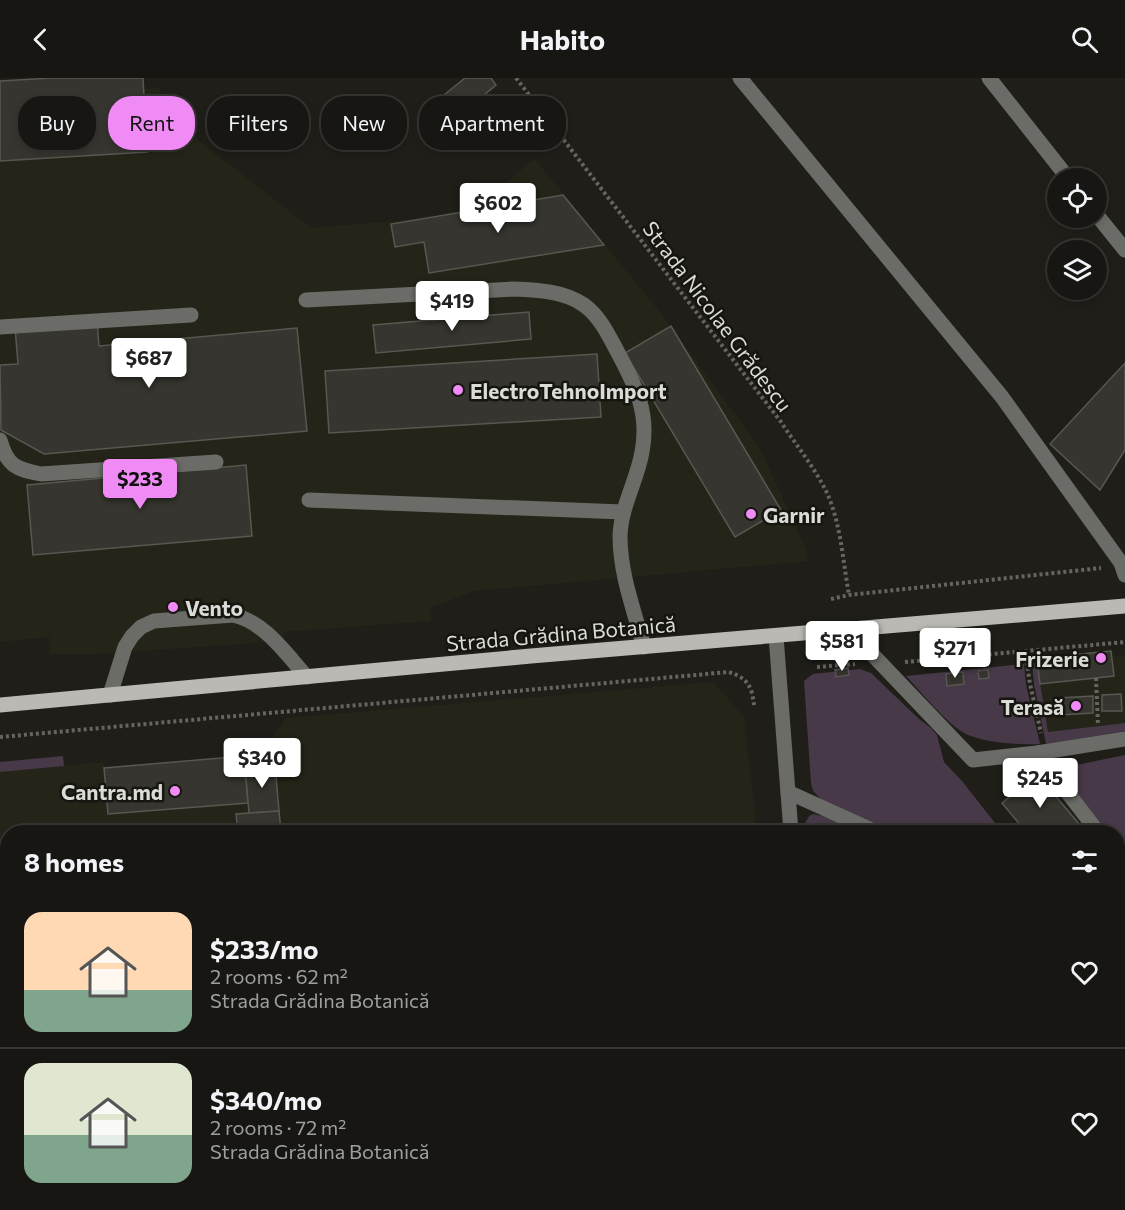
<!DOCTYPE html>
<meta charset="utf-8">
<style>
body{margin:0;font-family:Commissioner,sans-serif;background:#201f1c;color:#f1f3f6;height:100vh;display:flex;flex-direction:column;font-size:22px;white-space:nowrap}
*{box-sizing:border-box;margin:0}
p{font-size:20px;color:#9e9fa0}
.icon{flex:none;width:33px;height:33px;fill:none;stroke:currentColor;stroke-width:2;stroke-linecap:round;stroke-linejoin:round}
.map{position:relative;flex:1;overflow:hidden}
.drawer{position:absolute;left:0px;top:747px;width:1125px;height:386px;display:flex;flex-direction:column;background:#171613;border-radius:24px 24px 0 0;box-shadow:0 3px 9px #0003,0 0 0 2px #363533}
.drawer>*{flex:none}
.guide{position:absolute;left:18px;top:18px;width:600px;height:54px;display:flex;gap:12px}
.tools{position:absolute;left:1047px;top:90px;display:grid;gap:12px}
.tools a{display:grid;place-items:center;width:60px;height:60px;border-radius:50%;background:#171613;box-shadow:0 3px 9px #0003,0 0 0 2px #363533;font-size:30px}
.price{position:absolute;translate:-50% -51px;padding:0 14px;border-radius:6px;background:#fff;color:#222;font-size:20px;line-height:39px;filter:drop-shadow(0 2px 3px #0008)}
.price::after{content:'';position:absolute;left:50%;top:36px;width:18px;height:14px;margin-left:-9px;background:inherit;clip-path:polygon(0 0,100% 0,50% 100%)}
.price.on{background:#f08bf5;color:#111}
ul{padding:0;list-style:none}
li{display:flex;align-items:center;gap:18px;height:150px;padding:0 24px}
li+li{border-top:2px solid #363533}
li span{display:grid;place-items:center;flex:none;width:168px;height:120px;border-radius:18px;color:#555}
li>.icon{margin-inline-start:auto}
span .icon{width:72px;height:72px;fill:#fffc;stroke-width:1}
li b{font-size:26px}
h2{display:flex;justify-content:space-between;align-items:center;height:72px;padding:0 24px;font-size:26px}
.tag{padding:0 21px;border-radius:24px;background:#171613;box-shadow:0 3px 9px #0003,0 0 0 2px #363533;font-size:21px;line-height:54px}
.tag.on{background:#f08bf5;color:#111}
header{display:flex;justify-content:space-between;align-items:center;height:78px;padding:0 24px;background:#171613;font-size:27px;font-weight:700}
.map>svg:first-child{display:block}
</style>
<header><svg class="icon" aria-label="back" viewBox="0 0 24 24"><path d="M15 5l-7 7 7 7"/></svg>Habito<svg class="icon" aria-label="search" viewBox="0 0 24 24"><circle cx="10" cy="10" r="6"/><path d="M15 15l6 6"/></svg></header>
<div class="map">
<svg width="1125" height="1132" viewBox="0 0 1125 1132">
<rect width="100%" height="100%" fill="#1f1e19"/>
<g fill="#252418">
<polygon points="158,10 197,61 311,150 471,137 534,80 660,234 760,370 806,471 808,483 474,513 430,530 431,543 284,554 284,563 99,576 50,576 49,559 0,564 0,20"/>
<polygon points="1111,573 1112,578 1125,577 1125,645 1048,654 1038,590 1060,587 1060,578"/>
<polygon points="713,604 744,638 757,754 8,754 8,1125 779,1125 780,1132 0,1132 0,694 103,684 105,690 244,678 254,673 264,672 286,640"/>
<polygon points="862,1125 989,1125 995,1132 863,1132"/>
</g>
<g fill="#483949">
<polygon points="1032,585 1037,585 1048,654 1125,645 1125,653 1046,666 1034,606"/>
<path d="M1024,586L1026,607L1040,666C1019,667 985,665 966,656C948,647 921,614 906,598Z"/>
<polygon points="860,591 871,595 919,641 931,650 937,657 944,684 962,703 1002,754 888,754 848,734 824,724 813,713 811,705 804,603 813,596"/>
<polygon points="1125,677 1125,776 1118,766 1118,754 1108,754 1057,691"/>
<polygon points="63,678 64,688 0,694 0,684"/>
<path d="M813,736L827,739L859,754H805C804,747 806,739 813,736Z"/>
<polygon points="189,745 190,754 174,754 173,747"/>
<polygon points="1118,962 1125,971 1125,1075 1118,1065"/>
<polygon points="1125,1108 1125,1132 1096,1132 1105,1125 1118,1125 1118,1114"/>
<polygon points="779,1125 806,1125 806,1132 780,1132"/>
<polygon points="836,1125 862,1125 863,1132 837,1132"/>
<polygon points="989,1125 1060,1125 1066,1132 995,1132"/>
</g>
<g fill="#36352f" stroke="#585751" stroke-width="1.5">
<polygon points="51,0 143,0 147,74 0,83 0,3"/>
<polygon points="465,0 491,0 496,7 479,21 504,51 480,70 439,21"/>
<polygon points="563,117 604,167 429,195 424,164 395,169 391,146"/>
<polygon points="529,234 531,261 376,275 373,247"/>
<polygon points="97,242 99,268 297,250 307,353 44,376 1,352 0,287 18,286 15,249"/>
<polygon points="671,248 781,432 735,459 625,275"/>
<polygon points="597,276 601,339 329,355 325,293"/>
<polygon points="1125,285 1125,372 1100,412 1050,366"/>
<polygon points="246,387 252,458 33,477 27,407"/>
<polygon points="1111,573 1114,598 1040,606 1038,590 1060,587 1060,578"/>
<polygon points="848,590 849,597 836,599 835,592"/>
<polygon points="988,592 989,600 979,601 978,593"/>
<polygon points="963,594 964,606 947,608 946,596"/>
<polygon points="1121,616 1122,633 1102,633 1102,617"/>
<polygon points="1093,618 1093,635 1059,637 1058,620"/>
<polygon points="244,678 248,725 108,736 104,690"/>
<polygon points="275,686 279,733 249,735 245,689"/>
<polygon points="1037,696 1086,754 1026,754 1002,725"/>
<polygon points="279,733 281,754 238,754 236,736"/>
<polygon points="8,784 8,1051 0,1052 0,785"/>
<polygon points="1118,793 1125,802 1125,841 1118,847"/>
<polygon points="1118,853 1125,861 1125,934 1118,925"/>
<polygon points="8,1051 8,1125 95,1125 95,1132 0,1132 0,1052"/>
<polygon points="1060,1125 1080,1125 1071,1132 1066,1132"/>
</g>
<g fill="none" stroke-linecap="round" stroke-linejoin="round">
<g stroke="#666560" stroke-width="4" stroke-dasharray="3 3" stroke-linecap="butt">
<path d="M516,0L781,344C796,367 815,390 827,415C841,446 843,484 849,517"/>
<polyline points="831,521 849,517 1101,490"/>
<polyline points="1025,572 1030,606 1041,655"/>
<polyline points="905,584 1125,564"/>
<polyline points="817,589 855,586"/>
<polyline points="1096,600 1098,647"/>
<path d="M0,659L729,594C748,600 752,609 754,627"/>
</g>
<g stroke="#6b6b68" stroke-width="15">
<polyline points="740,0 1002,319 1121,485 1125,497"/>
<polyline points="989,0 1068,100"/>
<polyline points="1096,136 1125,172"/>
<path d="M306,222L513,211C537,212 564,213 584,227C599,238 607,254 616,271C634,305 650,333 642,374C637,403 621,428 620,458C620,496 634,532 644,569"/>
<polyline points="0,249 191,237"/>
<path d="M0,362C7,388 16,391 41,396L216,384"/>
<polyline points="309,422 623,434"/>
<polyline points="850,553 973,682 1037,675 1125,661"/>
<polyline points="776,558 791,754"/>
<path d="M110,617L125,569L132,558L141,549L154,543L233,537C265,544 286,576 307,599"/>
<polyline points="1037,675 1098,754"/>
<polyline points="788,714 876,754"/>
<polyline points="1118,779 1125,789"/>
<polyline points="1118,1076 1125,1085"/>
<polyline points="1118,1103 1125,1097"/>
<polyline points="824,1125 825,1132"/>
<polyline points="1086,1132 1094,1125"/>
</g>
<polyline stroke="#bab9b3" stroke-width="15" points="0,627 531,578 1125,528"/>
</g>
<g fill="#f08bf5" stroke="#161510" stroke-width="2">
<circle cx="458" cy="312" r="6"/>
<circle cx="751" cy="436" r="6"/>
<circle cx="173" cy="529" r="6"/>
<circle cx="1101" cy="580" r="6"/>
<circle cx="1076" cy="628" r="6"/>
<circle cx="175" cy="713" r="6"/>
</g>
<g text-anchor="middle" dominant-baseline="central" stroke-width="5" stroke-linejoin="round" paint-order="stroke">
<g font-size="21" fill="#dbdbd7" stroke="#161510">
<text transform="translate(718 238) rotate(53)">Strada Nicolae Grădescu</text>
<text transform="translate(561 555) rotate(-5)">Strada Grădina Botanică</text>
</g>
<g font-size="21" font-weight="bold" fill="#dbdbd7" stroke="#161510" text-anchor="start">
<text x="470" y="312">ElectroTehnoImport</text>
<text x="763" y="436">Garnir</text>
<text x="185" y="529">Vento</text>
<text x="1089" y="580" text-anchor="end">Frizerie</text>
<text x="1064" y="628" text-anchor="end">Terasă</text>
<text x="163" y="713" text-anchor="end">Cantra.md</text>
</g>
</g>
</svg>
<div class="tools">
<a><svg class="icon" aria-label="locate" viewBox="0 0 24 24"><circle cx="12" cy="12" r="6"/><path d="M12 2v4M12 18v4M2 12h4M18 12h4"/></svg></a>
<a><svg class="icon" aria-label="layers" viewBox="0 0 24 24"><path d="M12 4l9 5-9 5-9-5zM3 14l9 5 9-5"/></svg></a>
</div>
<b class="price" style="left:498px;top:156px">$602</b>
<b class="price" style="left:452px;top:254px">$419</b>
<b class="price" style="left:149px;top:311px">$687</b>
<b class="price on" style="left:140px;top:432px">$233</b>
<b class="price" style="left:842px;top:594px">$581</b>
<b class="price" style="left:955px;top:601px">$271</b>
<b class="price" style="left:262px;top:711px">$340</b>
<b class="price" style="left:1040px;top:731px">$245</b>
<div class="guide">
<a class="tag">Buy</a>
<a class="tag on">Rent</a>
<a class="tag">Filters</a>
<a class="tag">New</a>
<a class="tag">Apartment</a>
</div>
<section class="drawer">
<h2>8 homes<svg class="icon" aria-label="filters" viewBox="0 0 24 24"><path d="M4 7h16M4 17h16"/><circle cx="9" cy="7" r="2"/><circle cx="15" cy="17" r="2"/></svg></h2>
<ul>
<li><span style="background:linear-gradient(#ffd9b3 65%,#7fa58c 0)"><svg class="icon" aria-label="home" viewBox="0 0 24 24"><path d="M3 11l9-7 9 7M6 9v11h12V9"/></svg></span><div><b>$233/mo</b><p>2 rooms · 62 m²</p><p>Strada Grădina Botanică</p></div><svg class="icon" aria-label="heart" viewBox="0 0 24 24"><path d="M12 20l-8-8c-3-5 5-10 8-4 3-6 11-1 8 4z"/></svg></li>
<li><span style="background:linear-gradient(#dfe7d0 60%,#7fa58c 0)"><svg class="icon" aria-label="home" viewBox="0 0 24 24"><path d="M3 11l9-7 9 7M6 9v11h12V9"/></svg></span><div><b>$340/mo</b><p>2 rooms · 72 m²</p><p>Strada Grădina Botanică</p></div><svg class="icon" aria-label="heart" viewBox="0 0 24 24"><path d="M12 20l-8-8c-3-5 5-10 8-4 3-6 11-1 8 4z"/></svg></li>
</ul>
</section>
</div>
